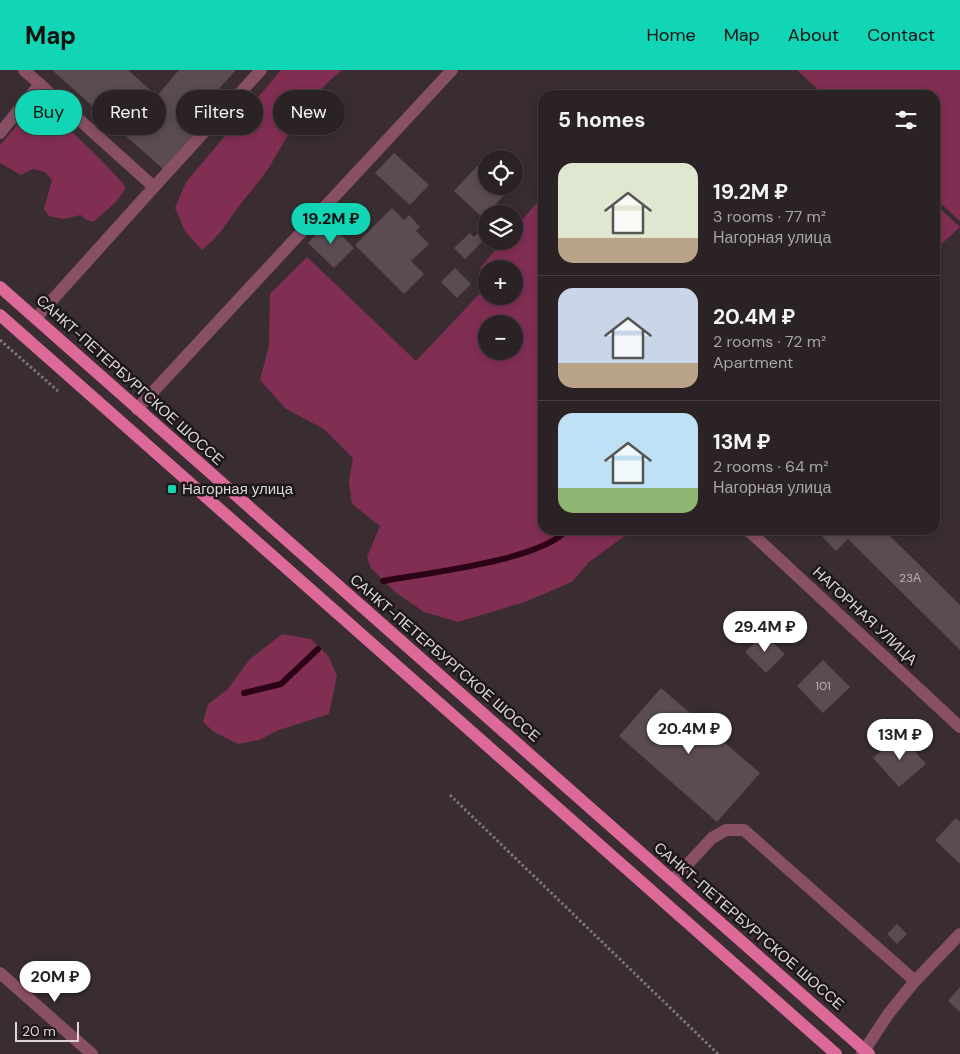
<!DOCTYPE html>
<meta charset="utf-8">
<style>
body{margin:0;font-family:"DM Sans",sans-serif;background:#332a2d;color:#f1f3f6;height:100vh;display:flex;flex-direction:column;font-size:19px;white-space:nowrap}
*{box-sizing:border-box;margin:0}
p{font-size:16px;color:#a6a4a7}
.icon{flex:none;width:28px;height:28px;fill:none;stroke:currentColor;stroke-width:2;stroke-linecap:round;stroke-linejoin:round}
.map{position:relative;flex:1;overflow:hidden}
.drawer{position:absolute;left:538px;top:20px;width:402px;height:445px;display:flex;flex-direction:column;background:#2b2225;border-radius:15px;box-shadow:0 2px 8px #0003,0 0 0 1px #473f42}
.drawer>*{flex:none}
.hud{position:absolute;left:15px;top:20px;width:448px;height:45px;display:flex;gap:10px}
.fabs{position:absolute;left:478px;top:80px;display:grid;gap:10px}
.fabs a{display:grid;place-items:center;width:45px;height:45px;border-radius:50%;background:#2b2225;box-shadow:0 2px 8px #0003,0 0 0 1px #473f42;font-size:25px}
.scale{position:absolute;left:15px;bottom:12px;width:64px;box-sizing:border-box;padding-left:5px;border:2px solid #ddd4d7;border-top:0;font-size:14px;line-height:18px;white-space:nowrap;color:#ddd4d7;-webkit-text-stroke:4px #1c1719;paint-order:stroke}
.price{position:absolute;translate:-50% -42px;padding:0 11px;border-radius:18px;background:#fff;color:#222;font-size:16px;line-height:32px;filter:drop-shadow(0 1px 2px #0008)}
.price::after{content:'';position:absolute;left:50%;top:30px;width:15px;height:11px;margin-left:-8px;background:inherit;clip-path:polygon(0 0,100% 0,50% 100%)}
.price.selected{background:#11d5b4;color:#111}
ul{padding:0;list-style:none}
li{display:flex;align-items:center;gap:15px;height:125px;padding:0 20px}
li+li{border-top:1px solid #473f42}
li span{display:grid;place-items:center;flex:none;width:140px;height:100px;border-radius:15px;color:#555}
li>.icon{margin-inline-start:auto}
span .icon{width:60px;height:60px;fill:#fffc;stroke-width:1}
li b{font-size:21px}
h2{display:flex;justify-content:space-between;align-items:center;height:60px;padding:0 20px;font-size:21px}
.tag{padding:0 18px;border-radius:22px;background:#2b2225;box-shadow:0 2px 8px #0003,0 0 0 1px #473f42;font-size:18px;line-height:45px}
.tag.selected{background:#11d5b4;color:#111}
header{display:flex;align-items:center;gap:30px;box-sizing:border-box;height:70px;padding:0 25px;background:#11d5b4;color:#111}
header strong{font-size:24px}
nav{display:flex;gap:28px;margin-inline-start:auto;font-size:18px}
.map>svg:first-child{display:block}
</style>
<header>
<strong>Map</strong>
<nav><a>Home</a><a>Map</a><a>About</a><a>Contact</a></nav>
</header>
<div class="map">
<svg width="960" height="984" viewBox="0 0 960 984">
<rect width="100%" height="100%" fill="#392d31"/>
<g fill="#812e53" fill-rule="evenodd">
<path d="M281,0H342C309,26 292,59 271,94C260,112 246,126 234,143C222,160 219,166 202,180L185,161L175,138L186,112Z"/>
<polygon points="797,0 960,0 960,151 935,128 935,25 824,25"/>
<path d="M40,43C43,43 46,42 48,43C60,48 120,107 126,118L116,132L93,152L85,149L81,145L63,149L49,146L44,139L52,110L45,102L33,99L21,105L0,93V75L26,45Z"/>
<path d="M542,127V460H633L589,492L572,512L525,532L458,552L424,542L395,522L371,498L367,487L380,456L352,434L349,411L353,388L324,359L286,339L260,310L269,275L270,224L307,187L416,291L486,217V226H514V199H486V204L480,198L503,171H514V159ZM486,254H514V281H486Z"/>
<polygon points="935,134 960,157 935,180"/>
<polygon points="282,564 311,569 329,587 337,606 329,644 279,660 259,670 238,674 214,662 203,652 208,634 227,620 250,589"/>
</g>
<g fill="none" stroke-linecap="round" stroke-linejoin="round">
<g stroke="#2c0316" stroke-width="6">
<path d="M383,511C426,503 539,491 567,460"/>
<polyline points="244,623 281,614 318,579"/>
</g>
</g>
<g fill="#5a4c51">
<polygon points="52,0 128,0 157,26 179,0 236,0 194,46 203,54 163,99"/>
<polygon points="394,83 429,115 410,135 375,103"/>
<polygon points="477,96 486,105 486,116 499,116 506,123 483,148 454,121"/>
<polygon points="392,138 404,150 409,145 420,157 416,161 429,174 411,191 424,204 404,224 355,175"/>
<polygon points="328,152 354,178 334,198 308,173"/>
<polygon points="479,162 485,169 465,189 454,178 470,163 474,167"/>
<polygon points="455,198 471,214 457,228 441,212"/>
<polygon points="816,460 884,460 960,535 960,580 848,469 836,481"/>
<polygon points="764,564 785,584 766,603 745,582"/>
<polygon points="823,590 850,617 823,643 797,616"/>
<polygon points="661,618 760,703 717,752 619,666"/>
<polygon points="900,664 926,694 899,717 873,688"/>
<polygon points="956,748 960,752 960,794 935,770"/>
<polygon points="897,854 907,864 897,874 887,864"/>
<polygon points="960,917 960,942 948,931"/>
</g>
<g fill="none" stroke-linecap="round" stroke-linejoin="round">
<g stroke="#807579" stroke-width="3" stroke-dasharray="2.5 2.5" stroke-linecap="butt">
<polyline points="0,270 58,321"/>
<polyline points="450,725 718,984"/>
</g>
<g stroke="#894f65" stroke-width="12">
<polyline points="24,0 154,117 261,0"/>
<polyline points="0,63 40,14"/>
<polyline points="36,248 154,117"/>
<polyline points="137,339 452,0"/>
<polyline points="748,460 960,657"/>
<polyline points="673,810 712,768 726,760 744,760 915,911"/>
<polyline points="0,903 92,984"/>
<polyline points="862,984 889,943 915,911 960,864"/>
</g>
<g stroke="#dd6999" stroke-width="12">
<polyline points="0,217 869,984"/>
<polyline points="0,245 836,984"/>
</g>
</g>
<rect fill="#11d5b4" stroke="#1c1719" stroke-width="2" x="167" y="414" width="10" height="10" rx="2.5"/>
<g text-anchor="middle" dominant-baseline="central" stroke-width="5" stroke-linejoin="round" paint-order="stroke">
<g font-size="12" fill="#bcb2b6">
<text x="910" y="508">23А</text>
<text x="823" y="616">101</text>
</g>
<g font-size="15" fill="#ddd4d7" stroke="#1c1719">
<text transform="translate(130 310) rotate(42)">САНКТ-ПЕТЕРБУРГСКОЕ ШОССЕ</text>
<text transform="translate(865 546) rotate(43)">НАГОРНАЯ УЛИЦА</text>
<text transform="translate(445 588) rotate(41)">САНКТ-ПЕТЕРБУРГСКОЕ ШОССЕ</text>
<text transform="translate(749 856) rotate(41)">САНКТ-ПЕТЕРБУРГСКОЕ ШОССЕ</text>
</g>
<g font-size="15" fill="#ddd4d7" stroke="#1c1719" text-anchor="start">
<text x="182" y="419">Нагорная улица</text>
</g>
</g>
</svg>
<div class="fabs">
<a><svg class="icon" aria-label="locate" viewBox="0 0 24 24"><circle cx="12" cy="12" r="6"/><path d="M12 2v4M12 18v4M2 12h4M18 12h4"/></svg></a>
<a><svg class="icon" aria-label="layers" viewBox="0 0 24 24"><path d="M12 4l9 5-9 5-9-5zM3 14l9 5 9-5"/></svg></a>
<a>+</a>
<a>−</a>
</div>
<div class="scale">20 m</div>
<b class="price selected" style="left:331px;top:175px">19.2M ₽</b>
<b class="price" style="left:765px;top:583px">29.4M ₽</b>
<b class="price" style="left:689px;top:685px">20.4M ₽</b>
<b class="price" style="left:900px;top:691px">13M ₽</b>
<b class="price" style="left:55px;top:933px">20M ₽</b>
<div class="hud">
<a class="tag selected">Buy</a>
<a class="tag">Rent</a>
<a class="tag">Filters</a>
<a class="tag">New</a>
</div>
<section class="drawer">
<h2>5 homes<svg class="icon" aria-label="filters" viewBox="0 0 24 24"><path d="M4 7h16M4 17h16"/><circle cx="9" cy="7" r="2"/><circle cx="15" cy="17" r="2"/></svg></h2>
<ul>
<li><span style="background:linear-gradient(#dfe7d0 75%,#b9a48a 0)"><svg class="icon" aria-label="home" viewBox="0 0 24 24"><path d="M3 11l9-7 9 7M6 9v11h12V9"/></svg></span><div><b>19.2M ₽</b><p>3 rooms · 77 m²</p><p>Нагорная улица</p></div></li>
<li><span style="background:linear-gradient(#c9d6e8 75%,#b9a48a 0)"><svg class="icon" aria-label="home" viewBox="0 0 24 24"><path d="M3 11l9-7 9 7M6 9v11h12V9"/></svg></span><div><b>20.4M ₽</b><p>2 rooms · 72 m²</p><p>Apartment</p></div></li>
<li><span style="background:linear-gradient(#bfe0f5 75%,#8fb573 0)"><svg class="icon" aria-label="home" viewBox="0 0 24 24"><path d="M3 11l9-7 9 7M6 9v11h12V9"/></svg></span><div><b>13M ₽</b><p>2 rooms · 64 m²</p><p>Нагорная улица</p></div></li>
</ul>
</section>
</div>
